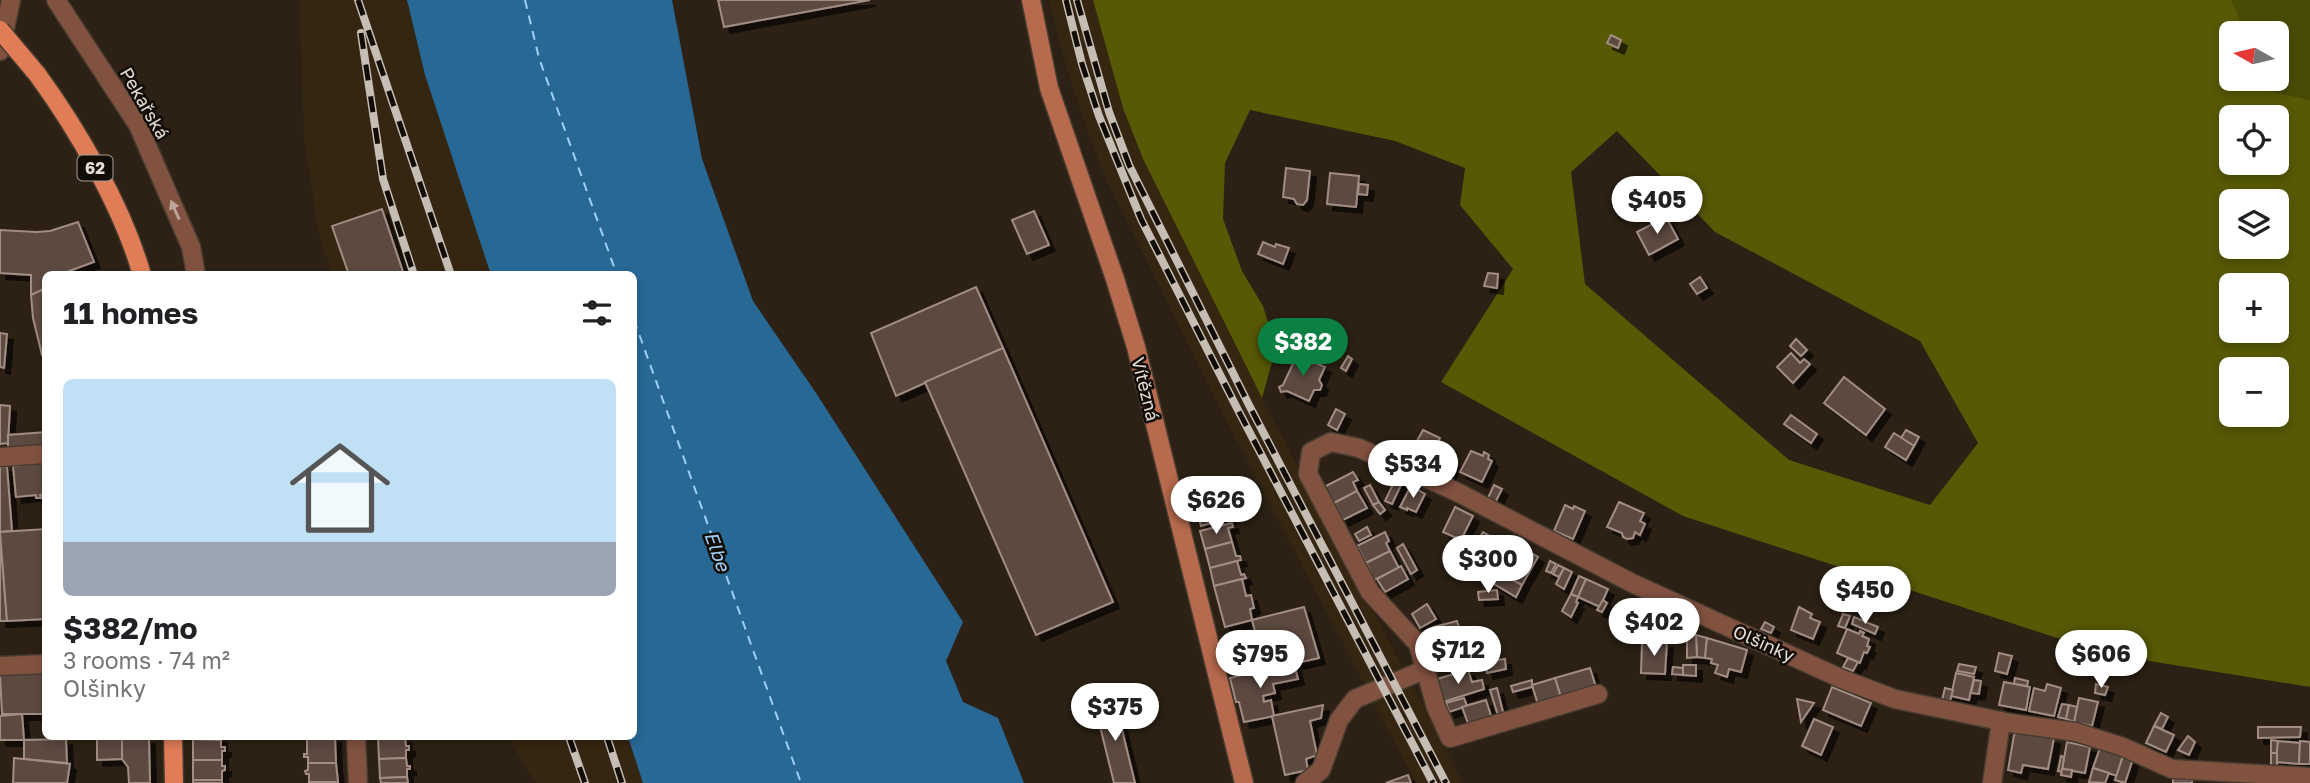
<!DOCTYPE html>
<meta charset="utf-8">
<style>
body{margin:0;font-family:"Golos Text",sans-serif;background:#f2f2f2;color:#202124;height:100vh;display:flex;flex-direction:column;font-size:26px;white-space:nowrap}
*{box-sizing:border-box;margin:0}
p{font-size:23px;color:#757577}
.icon{flex:none;width:38px;height:38px;fill:none;stroke:currentColor;stroke-width:2;stroke-linecap:round;stroke-linejoin:round}
.map{position:relative;flex:1;overflow:hidden}
.details{position:absolute;left:42px;top:271px;width:595px;height:469px;display:flex;flex-direction:column;background:#fff;border-radius:10px;box-shadow:0 4px 10px #0003}
.details>*{flex:none}
.needle{width:46px;rotate:278deg}
.buttons{position:absolute;left:2219px;top:21px;display:grid;gap:14px}
.buttons a{display:grid;place-items:center;width:70px;height:70px;border-radius:10px;background:#fff;box-shadow:0 4px 10px #0003;font-size:35px}
.price{position:absolute;translate:-50% -60px;padding:0 16px;border-radius:24px;background:#fff;color:#222;font-size:23px;line-height:46px;filter:drop-shadow(0 2px 4px #0008)}
.price::after{content:'';position:absolute;left:50%;top:42px;width:21px;height:16px;margin-left:-10px;background:inherit;clip-path:polygon(0 0,100% 0,50% 100%)}
.price.active{background:#0b8043;color:#fff}
ul{padding:0;list-style:none}
li{display:grid;align-content:center;gap:14px;height:371px;padding:0 21px}
li span{display:grid;place-items:center;height:217px;border-radius:10px;color:#555}
li>.icon{margin-inline-start:auto}
span .icon{width:126px;height:126px;fill:#fffc;stroke-width:1}
li b{font-size:30px}
h2{display:flex;justify-content:space-between;align-items:center;height:84px;padding:0 21px;font-size:30px}
.map>svg:first-child{display:block}
</style>
<div class="map">
<svg width="2310" height="783" viewBox="0 0 2310 783">
<defs>
<filter id="shadow"><feDropShadow dx="6" dy="6" stdDeviation="0" flood-color="#0009"/></filter>
</defs>
<rect width="100%" height="100%" fill="#2c2114"/>
<g fill="#352612">
<polygon points="299,0 407,0 425,75 491,275 332,275 318,232 304,137"/>
<polygon points="1049,0 1093,0 1123,108 1143,159 1262,398 1463,783 1416,783 1225,418 1104,175 1084,121 1067,69"/>
<polygon points="507,737 628,737 643,783 536,783"/>
</g>
<polygon fill="#494b05" points="2231,0 2310,0 2310,100 2250,86 2247,79 2277,79 2277,33 2237,33 2240,18"/>
<path fill="#575905" fill-rule="evenodd" d="M1093,0H2231L2240,18L2237,33H2231V79H2247L2250,86L2310,100V687L2106,654L1683,516L1441,382L1513,269L1460,205L1465,168L1395,141L1250,110L1225,163L1223,219L1242,271L1263,306L1276,348L1262,398L1143,159L1123,108ZM2231,117H2277V163H2231ZM1617,131L1715,232L1920,341L1978,443L1930,505L1789,460L1585,284L1571,172ZM2231,201H2277V247H2231ZM2231,285H2277V331H2231ZM2231,369H2277V415H2231Z"/>
<polygon fill="#286895" points="407,0 672,0 702,159 753,301 816,393 963,622 946,661 963,702 998,718 1024,783 643,783 628,737 634,737 634,275 491,275 425,75"/>
<g fill="none" stroke-linecap="round" stroke-linejoin="round">
<g stroke="#9ecff7" stroke-width="2" stroke-dasharray="9 7" stroke-linecap="butt">
<polyline points="525,0 539,58 617,275"/>
<polyline points="634,320 801,783"/>
</g>
</g>
<g fill="#5b483f" stroke="#a28d83" stroke-width="2" filter="url(#shadow)">
<polygon points="718,0 870,0 724,27"/>
<polygon points="1611,35 1621,40 1618,48 1607,43"/>
<polygon points="1286,168 1310,171 1307,200 1303,205 1297,204 1294,199 1283,197"/>
<polygon points="1330,173 1359,176 1356,207 1327,204"/>
<polygon points="1359,184 1368,185 1367,195 1358,194"/>
<polygon points="382,209 404,275 349,275 332,226"/>
<polygon points="1034,211 1049,245 1027,254 1012,220"/>
<polygon points="1666,217 1678,239 1649,255 1637,232"/>
<polygon points="78,222 94,262 69,271 69,275 46,275 46,288 31,295 31,275 0,273 0,230 36,232 50,231"/>
<polygon points="1263,242 1275,247 1276,244 1289,248 1283,264 1258,254"/>
<polygon points="1488,273 1498,274 1497,288 1484,286"/>
<polygon points="1700,277 1707,288 1697,294 1690,284"/>
<polygon points="976,287 1003,348 896,396 871,333"/>
<polygon points="46,288 46,354 42,355 33,318 31,295"/>
<polygon points="0,333 7,334 4,368 0,367"/>
<polygon points="1796,339 1807,350 1801,356 1790,346"/>
<polygon points="1003,348 1113,602 1036,635 925,382"/>
<polygon points="1791,353 1800,363 1804,359 1810,364 1793,383 1777,367"/>
<polygon points="1297,355 1325,367 1319,380 1322,385 1320,390 1314,390 1309,401 1287,391 1281,392 1279,387 1283,385"/>
<polygon points="1348,356 1352,359 1346,371 1341,368"/>
<polygon points="1844,377 1885,409 1866,435 1824,403"/>
<polygon points="0,405 10,406 8,443 0,444"/>
<polygon points="1336,409 1345,414 1337,430 1328,425"/>
<polygon points="1791,415 1817,434 1811,443 1784,424"/>
<polygon points="1423,430 1440,438 1431,459 1412,450"/>
<polygon points="1906,430 1919,437 1914,446 1901,438"/>
<polygon points="46,432 46,445 8,448 8,435"/>
<polygon points="1894,433 1914,446 1906,460 1885,447"/>
<polygon points="1471,451 1483,456 1484,452 1489,455 1488,459 1492,461 1482,482 1460,472"/>
<polygon points="1446,457 1455,462 1447,479 1438,475"/>
<polygon points="46,463 46,494 40,495 41,498 36,498 36,495 16,497 13,466"/>
<polygon points="7,466 12,531 0,532 7,621 0,621 0,467"/>
<polygon points="1353,472 1358,480 1353,482 1357,491 1334,503 1324,487"/>
<polygon points="1395,480 1402,483 1392,504 1385,501"/>
<polygon points="1216,481 1219,492 1222,492 1225,512 1199,519 1191,488"/>
<polygon points="1370,485 1379,502 1373,505 1364,488"/>
<polygon points="1494,485 1502,489 1495,503 1487,500"/>
<polygon points="1411,486 1425,494 1416,512 1407,508 1407,510 1400,507"/>
<polygon points="1357,491 1367,508 1343,520 1334,503"/>
<polygon points="1379,502 1385,510 1380,514 1373,505"/>
<polygon points="1619,502 1644,513 1640,521 1645,524 1640,535 1635,532 1633,538 1627,539 1623,537 1622,533 1607,527"/>
<polygon points="1565,505 1573,509 1574,506 1585,511 1573,539 1554,531"/>
<polygon points="1455,507 1473,516 1461,540 1443,532"/>
<polygon points="1228,511 1230,518 1201,526 1199,519"/>
<polygon points="1232,523 1233,527 1228,528 1232,542 1205,549 1200,531"/>
<polygon points="1367,527 1371,535 1359,541 1355,534"/>
<polygon points="46,529 46,619 7,621 0,532"/>
<polygon points="1385,532 1389,541 1386,543 1390,551 1366,563 1357,546"/>
<polygon points="1483,532 1519,553 1522,548 1538,557 1522,585 1469,555"/>
<polygon points="1232,542 1236,556 1240,556 1241,560 1210,568 1205,549"/>
<polygon points="1403,544 1417,570 1411,574 1397,548"/>
<polygon points="1390,551 1399,568 1374,580 1366,563"/>
<polygon points="1462,551 1469,555 1463,568 1445,558 1448,554 1457,559"/>
<polygon points="1471,560 1494,573 1490,580 1467,566"/>
<polygon points="1237,561 1241,575 1244,574 1246,578 1214,586 1210,568"/>
<polygon points="1550,561 1556,564 1551,573 1546,571"/>
<polygon points="1558,565 1564,568 1559,577 1553,574"/>
<polygon points="1401,566 1408,579 1385,592 1377,579"/>
<polygon points="1564,568 1572,572 1564,589 1556,584"/>
<polygon points="1496,571 1522,585 1516,597 1491,582"/>
<polygon points="1579,576 1586,579 1578,597 1571,594"/>
<polygon points="1242,579 1246,596 1251,595 1254,608 1250,609 1252,620 1225,627 1214,586"/>
<polygon points="1586,579 1608,589 1600,607 1578,597"/>
<polygon points="1497,590 1498,599 1479,600 1478,592"/>
<polygon points="1571,594 1578,597 1576,602 1578,603 1571,617 1562,611"/>
<polygon points="1603,600 1607,603 1602,612 1597,610"/>
<polygon points="1427,604 1436,619 1420,628 1412,614"/>
<polygon points="1304,607 1319,658 1266,670 1266,668 1263,668 1260,655 1255,656 1250,632 1255,631 1252,620"/>
<polygon points="1799,607 1812,614 1810,618 1820,622 1813,639 1791,630"/>
<polygon points="1843,614 1850,616 1845,628 1838,626"/>
<polygon points="1854,617 1878,627 1875,634 1852,624"/>
<polygon points="1457,621 1464,644 1441,651 1434,627"/>
<polygon points="1765,622 1774,627 1771,633 1761,629"/>
<polygon points="1847,629 1859,634 1860,631 1864,633 1862,636 1869,639 1867,646 1870,647 1867,653 1864,652 1860,663 1837,653"/>
<polygon points="1696,635 1707,638 1705,658 1697,657"/>
<polygon points="1696,635 1697,657 1687,658 1687,636"/>
<polygon points="1707,638 1747,650 1741,672 1729,669 1727,677 1715,673 1718,665 1711,663 1712,659 1705,658"/>
<polygon points="1642,642 1667,642 1665,674 1641,673"/>
<polygon points="1464,644 1467,656 1446,662 1443,650"/>
<polygon points="1999,653 2012,656 2007,674 1995,671"/>
<polygon points="1848,658 1858,662 1853,671 1843,667"/>
<polygon points="1505,659 1506,669 1487,673 1485,662"/>
<polygon points="1294,663 1298,679 1273,684 1275,693 1263,696 1264,702 1271,700 1274,716 1244,722 1239,702 1236,702 1230,678"/>
<polygon points="1959,664 1976,667 1974,674 1957,671"/>
<polygon points="1683,665 1696,665 1696,676 1683,675"/>
<polygon points="1673,667 1683,668 1683,675 1672,674"/>
<polygon points="1590,668 1596,687 1561,698 1555,678"/>
<polygon points="1468,670 1472,682 1482,680 1484,689 1443,702 1437,679"/>
<polygon points="46,673 46,714 2,714 0,675"/>
<polygon points="1956,673 1974,677 1969,700 1951,696"/>
<polygon points="1555,678 1561,698 1538,705 1532,685"/>
<polygon points="2015,678 2028,681 2027,686 2014,684"/>
<polygon points="1532,680 1532,687 1513,692 1511,686"/>
<polygon points="1974,680 1981,681 1979,694 1971,693"/>
<polygon points="2004,682 2030,687 2026,710 1999,705"/>
<polygon points="2047,684 2061,688 2054,716 2029,711 2034,688 2045,691"/>
<polygon points="2096,684 2108,687 2105,695 2095,693"/>
<polygon points="1832,687 1871,703 1861,726 1823,710"/>
<polygon points="1497,688 1505,720 1500,722 1490,690"/>
<polygon points="1945,688 1953,690 1950,701 1942,700"/>
<polygon points="1464,698 1467,706 1449,712 1446,703"/>
<polygon points="2079,698 2098,702 2092,726 2074,722"/>
<polygon points="1797,699 1814,703 1801,722"/>
<polygon points="1486,700 1492,719 1469,726 1462,707"/>
<polygon points="1115,701 1135,783 1114,783 1095,706"/>
<polygon points="2062,704 2069,705 2066,719 2058,717"/>
<polygon points="1323,705 1321,718 1310,721 1317,755 1306,759 1308,770 1285,775 1272,716"/>
<polygon points="2069,705 2077,707 2074,722 2066,719"/>
<polygon points="2161,713 2168,717 2162,729 2154,726"/>
<polygon points="22,714 24,740 0,740 0,716"/>
<polygon points="1814,719 1833,727 1821,755 1802,746"/>
<polygon points="2154,726 2174,735 2166,752 2146,743"/>
<polygon points="2258,727 2301,727 2300,737 2258,738"/>
<polygon points="2019,732 2054,738 2048,769 2023,765 2021,773 2008,770 2014,735"/>
<polygon points="2188,736 2195,742 2189,755 2178,750"/>
<polygon points="193,737 221,737 221,740 193,739"/>
<polygon points="307,737 335,737 336,763 308,763 308,757 304,757 304,754 307,754"/>
<polygon points="378,737 405,737 406,746 409,746 409,750 406,750 406,758 379,759"/>
<polygon points="149,738 150,783 129,783 128,767 122,759 122,739"/>
<polygon points="66,739 67,763 24,759 24,740"/>
<polygon points="97,739 122,739 122,759 97,760"/>
<polygon points="193,739 221,740 221,747 225,747 225,751 222,751 222,760 193,760"/>
<polygon points="2271,740 2278,741 2277,753 2271,753"/>
<polygon points="2278,741 2300,743 2299,764 2276,762"/>
<polygon points="2300,741 2310,742 2310,764 2299,764"/>
<polygon points="2067,742 2090,747 2085,773 2062,769"/>
<polygon points="2100,748 2123,756 2117,776 2093,768"/>
<rect x="2271" y="753" width="6" height="16"/>
<polygon points="2061,756 2064,757 2062,772 2058,771"/>
<polygon points="2123,756 2133,759 2125,783 2115,780"/>
<polygon points="14,758 70,764 67,783 13,783"/>
<polygon points="406,758 407,766 410,766 410,769 407,769 407,777 380,778 379,759"/>
<polygon points="193,760 222,760 222,766 225,766 225,770 222,771 222,780 193,780"/>
<polygon points="308,763 336,763 338,782 309,782 309,774 306,774 305,771 308,770"/>
<polygon points="2093,768 2109,773 2105,783 2089,782"/>
<polygon points="2062,769 2072,770 2071,777 2061,775"/>
<polygon points="1408,775 1411,783 1386,783"/>
<polygon points="407,777 408,783 381,783 380,778"/>
<polygon points="2173,779 2192,780 2192,783 2173,783"/>
<rect x="193" y="780" width="29" height="3"/>
</g>
<g fill="none" stroke-linecap="round" stroke-linejoin="round">
<defs>
<g id="minor">
<polyline points="56,0 138,125 191,247 196,275"/>
<polyline points="0,51 11,0"/>
<polyline points="0,457 46,454"/>
<polyline points="0,666 46,664"/>
<polyline points="1598,694 1450,738 1436,707 1418,644 1370,592 1308,474 1311,452 1331,442 1359,448 1457,492 1634,584 1842,679 1895,699 2010,723 2076,732 2123,747 2172,769 2310,777"/>
<polyline points="356,737 358,783"/>
<polyline points="1305,783 1321,770 1339,720 1355,699 1424,670"/>
<polyline points="1992,783 2001,721"/>
</g>
<polyline id="secondary" points="1031,0 1049,88 1115,279 1136,347 1244,783"/>
<g id="primary">
<path d="M37,74C78,130 123,208 142,275"/>
<polyline points="173,737 174,783"/>
</g>
</defs>
<use href="#minor" stroke="#463b2f" stroke-width="21"/>
<use href="#secondary" stroke="#463b2f" stroke-width="21"/>
<use href="#primary" stroke="#463b2f" stroke-width="21"/>
<use href="#minor" stroke="#825240" stroke-width="18"/>
<use href="#secondary" stroke="#b76a4d" stroke-width="18"/>
<use href="#primary" stroke="#e07d57" stroke-width="18"/>
<defs>
<g id="rail">
<polyline points="358,0 451,275"/>
<polyline points="1066,0 1082,64 1099,116 1141,219 1238,410 1433,783"/>
<polyline points="1077,0 1109,112 1129,165 1249,405 1446,783"/>
<polyline points="361,33 383,179 414,275"/>
<polyline points="569,737 585,783"/>
<polyline points="607,737 622,783"/>
</g>
</defs>
<use href="#rail" stroke="#c6beb5" stroke-width="8"/>
<use href="#rail" stroke="#110c06" stroke-width="5" stroke-dasharray="16" stroke-linecap="butt"/>
<defs>
<polyline id="primary-bridge" points="0,30 37,74"/>
</defs>
<use href="#primary-bridge" stroke="#463b2f" stroke-width="21" stroke-linecap="butt"/>
<use href="#primary-bridge" stroke="#e07d57" stroke-width="18"/>
</g>
<defs><path id="oneway-solid" d="M-6-.8H1V-3.2L6.5 0L1 3.2V.8H-6Z" transform="scale(1.75)"/></defs>
<use fill="#bda599" href="#oneway-solid" transform="translate(175 210) rotate(-114)"/>
<g text-anchor="middle" dominant-baseline="central" stroke-width="5" stroke-linejoin="round" paint-order="stroke">
<rect fill="#110c06" stroke="#a59e96" stroke-width="2" x="77.5" y="155.5" width="35" height="25" rx="5"/>
<g font-size="16" font-weight="bold" fill="#e4ddd4">
<text x="95" y="168">62</text>
</g>
<g font-size="18" fill="#e4ddd4" stroke="#110c06">
<text transform="translate(145 103) rotate(60)">Pekařská</text>
<text transform="translate(1146 389) rotate(76)">Vítězná</text>
<text transform="translate(1764 643) rotate(24)">Olšinky</text>
</g>
<g font-size="19" font-style="italic" fill="#9ecff7" stroke="#110c06">
<text transform="translate(718 551) rotate(70)">Elbe</text>
</g>
</g>
</svg>
<div class="buttons">
<a><svg class="needle" viewBox="-14 -14 28 28"><path d="M0-13l5 13h-10z" fill="#e53935"/><path d="M0 13l5-13h-10z" fill="#757577"/></svg></a>
<a><svg class="icon" aria-label="locate" viewBox="0 0 24 24"><circle cx="12" cy="12" r="6"/><path d="M12 2v4M12 18v4M2 12h4M18 12h4"/></svg></a>
<a><svg class="icon" aria-label="layers" viewBox="0 0 24 24"><path d="M12 4l9 5-9 5-9-5zM3 14l9 5 9-5"/></svg></a>
<a>+</a>
<a>−</a>
</div>
<b class="price" style="left:1657px;top:236px">$405</b>
<b class="price active" style="left:1303px;top:378px">$382</b>
<b class="price" style="left:1413px;top:500px">$534</b>
<b class="price" style="left:1216px;top:536px">$626</b>
<b class="price" style="left:1488px;top:595px">$300</b>
<b class="price" style="left:1865px;top:626px">$450</b>
<b class="price" style="left:1654px;top:658px">$402</b>
<b class="price" style="left:1458px;top:686px">$712</b>
<b class="price" style="left:1260px;top:690px">$795</b>
<b class="price" style="left:2101px;top:690px">$606</b>
<b class="price" style="left:1115px;top:743px">$375</b>
<section class="details">
<h2>11 homes<svg class="icon" aria-label="filters" viewBox="0 0 24 24"><path d="M4 7h16M4 17h16"/><circle cx="9" cy="7" r="2"/><circle cx="15" cy="17" r="2"/></svg></h2>
<ul>
<li><span style="background:linear-gradient(#bfe0f5 75%,#9aa5b1 0)"><svg class="icon" aria-label="home" viewBox="0 0 24 24"><path d="M3 11l9-7 9 7M6 9v11h12V9"/></svg></span><div><b>$382/mo</b><p>3 rooms · 74 m²</p><p>Olšinky</p></div></li>
</ul>
</section>
</div>
